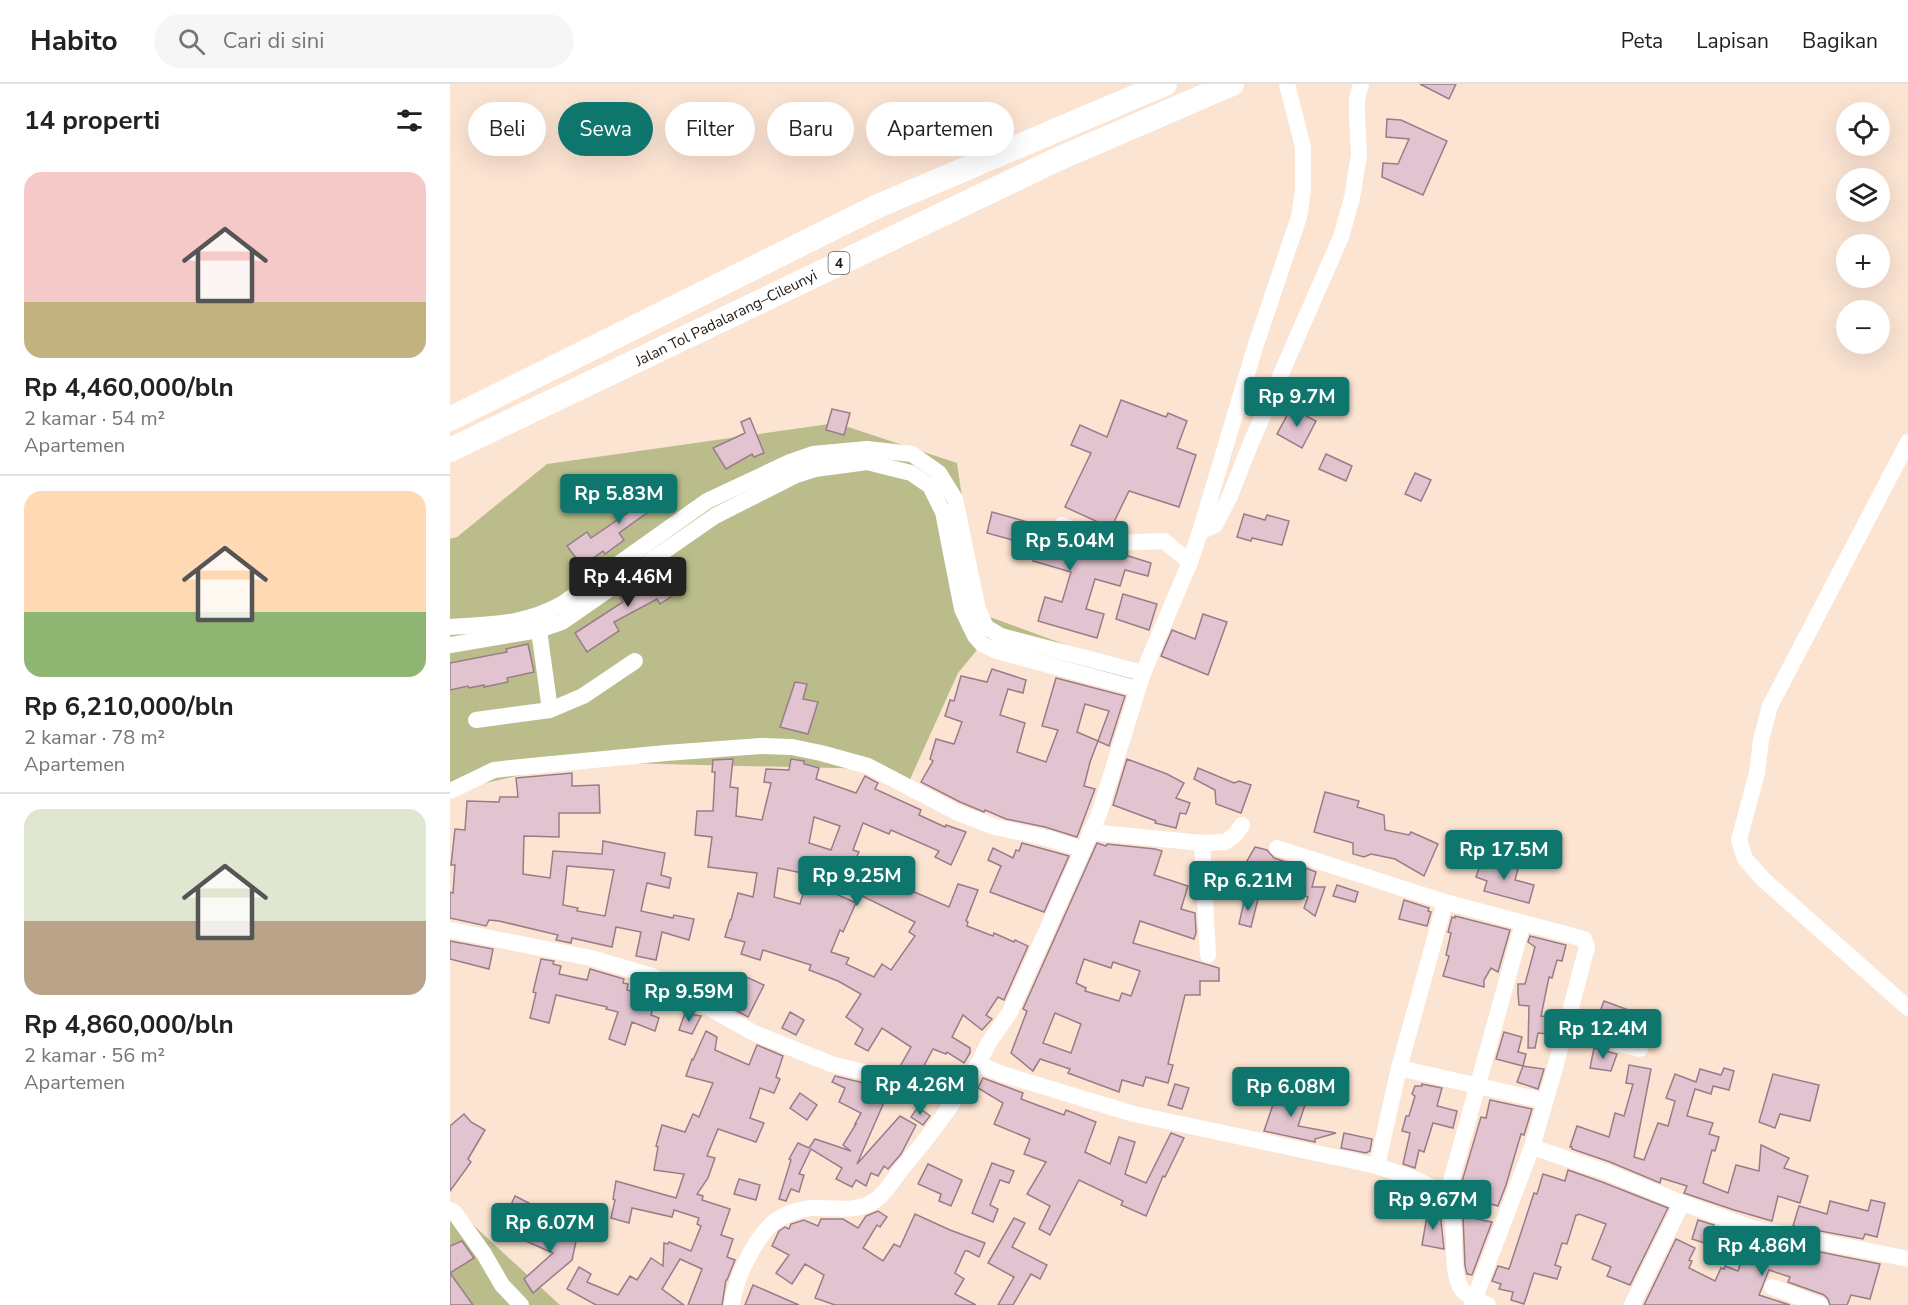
<!DOCTYPE html>
<html lang="id">
<meta charset="utf-8">
<style>
body{margin:0;font-family:"Nunito Sans",sans-serif;background:#f6f6f6;color:#222;height:100vh;display:flex;flex-direction:column;font-size:22px;white-space:nowrap}
*{box-sizing:border-box;margin:0}
p{font-size:20px;color:#767676}
.icon{flex:none;width:33px;height:33px;fill:none;stroke:currentColor;stroke-width:2;stroke-linecap:round;stroke-linejoin:round}
.map{position:relative;flex:1;overflow:hidden}
.sheet{display:flex;flex-direction:column;background:#fff;width:450px}
.sheet>*{flex:none}
.guide{position:absolute;left:18px;top:18px;width:570px;height:54px;display:flex;gap:12px}
.fabs{position:absolute;left:1386px;top:18px;display:grid;gap:12px}
.fabs a{display:grid;place-items:center;width:54px;height:54px;border-radius:50%;background:#fff;box-shadow:0 6px 24px #0002;font-size:30px}
.price{position:absolute;translate:-50% -51px;padding:0 14px;border-radius:6px;background:#0f766e;color:#fff;font-size:20px;line-height:39px;filter:drop-shadow(0 2px 3px #0008)}
.price::after{content:'';position:absolute;left:50%;top:36px;width:18px;height:14px;margin-left:-9px;background:inherit;clip-path:polygon(0 0,100% 0,50% 100%)}
.price.active{background:#222;color:#fff}
ul{padding:0;list-style:none}
li{display:grid;align-content:center;gap:12px;height:318px;padding:0 24px}
li+li{border-top:2px solid #e0e0e0}
li span{display:grid;place-items:center;height:186px;border-radius:18px;color:#555}
li>.icon{margin-inline-start:auto}
span .icon{width:108px;height:108px;fill:#fffc;stroke-width:1}
li b{font-size:26px}
h2{display:flex;justify-content:space-between;align-items:center;height:72px;padding:0 24px;font-size:26px}
.pill{padding:0 21px;border-radius:27px;background:#fff;box-shadow:0 6px 24px #0002;font-size:21px;line-height:54px}
.pill.active{background:#0f766e;color:#fff}
header{display:flex;align-items:center;gap:36px;box-sizing:border-box;height:84px;padding:0 30px;background:#fff;border-bottom:2px solid #e0e0e0}
header strong{font-size:28px}
nav{display:flex;gap:33px;margin-inline-start:auto;font-size:21px}
.search{width:420px;height:54px;background:#f6f6f6;display:flex;align-items:center;gap:15px;box-sizing:border-box;padding:0 21px;border-radius:33px;color:#767676;font-size:22px}
main{display:flex;flex:1;min-height:0}
.map>svg:first-child{display:block}
</style>
<header>
<strong>Habito</strong>
<div class="search"><svg class="icon" aria-label="search" viewBox="0 0 24 24"><circle cx="10" cy="10" r="6"/><path d="M15 15l6 6"/></svg>Cari di sini</div>
<nav><a>Peta</a><a>Lapisan</a><a>Bagikan</a></nav>
</header>
<main>
<section class="sheet">
<h2>14 properti<svg class="icon" aria-label="filters" viewBox="0 0 24 24"><path d="M4 7h16M4 17h16"/><circle cx="9" cy="7" r="2"/><circle cx="15" cy="17" r="2"/></svg></h2>
<ul>
<li><span style="background:linear-gradient(#f6c9c9 70%,#c2b280 0)"><svg class="icon" aria-label="home" viewBox="0 0 24 24"><path d="M3 11l9-7 9 7M6 9v11h12V9"/></svg></span><div><b>Rp 4,460,000/bln</b><p>2 kamar · 54 m²</p><p>Apartemen</p></div></li>
<li><span style="background:linear-gradient(#ffd9b3 65%,#8fb573 0)"><svg class="icon" aria-label="home" viewBox="0 0 24 24"><path d="M3 11l9-7 9 7M6 9v11h12V9"/></svg></span><div><b>Rp 6,210,000/bln</b><p>2 kamar · 78 m²</p><p>Apartemen</p></div></li>
<li><span style="background:linear-gradient(#dfe7d0 60%,#b9a48a 0)"><svg class="icon" aria-label="home" viewBox="0 0 24 24"><path d="M3 11l9-7 9 7M6 9v11h12V9"/></svg></span><div><b>Rp 4,860,000/bln</b><p>2 kamar · 56 m²</p><p>Apartemen</p></div></li>
</ul>
</section>
<div class="map">
<svg width="1458" height="1221" viewBox="0 0 1458 1221">
<rect width="100%" height="100%" fill="#fce4d2"/>
<g fill="#babd8b">
<polygon points="386,339 507,379 529,529 693,589 688,605 532,560 508,589 457,702 425,685 129,678 0,707 0,455 7,453 97,380"/>
<polygon points="7,1126 110,1221 0,1221 0,1128"/>
</g>
<g fill="#e1c4cf" stroke="#987d88" stroke-width="1.5" fill-rule="evenodd">
<polygon points="970,0 1006,0 999,15"/>
<polygon points="937,35 951,36 997,57 973,111 932,93 933,79 948,80 959,55 936,53"/>
<polygon points="671,316 716,333 718,329 737,337 727,364 746,371 729,423 679,407 661,444 615,423 641,369 621,361 630,341 657,353"/>
<polygon points="841,324 866,337 852,364 827,350"/>
<polygon points="382,325 400,329 394,351 376,346"/>
<polygon points="300,334 314,369 304,373 302,370 276,385 263,364 295,349 291,338"/>
<polygon points="876,370 902,382 896,397 869,385"/>
<polygon points="965,389 981,396 971,417 955,410"/>
<polygon points="205,397 222,416 208,428 204,424 169,449 174,456 155,470 153,467 132,482 117,462 137,448 141,454 179,428 174,421"/>
<polygon points="542,428 585,440 584,445 660,469 669,469 701,479 698,492 675,486 670,502 645,495 636,525 654,530 647,554 588,537 595,513 612,518 621,488 583,477 588,463 537,449"/>
<polygon points="794,430 815,436 817,431 839,437 832,461 802,454 801,457 787,453"/>
<polygon points="214,487 216,491 220,488 232,505 210,520 207,515 164,538 169,547 137,568 125,549 173,518 169,511"/>
<polygon points="673,510 707,520 699,546 666,535"/>
<polygon points="753,530 777,538 758,591 711,572 722,546 745,555"/>
<polygon points="78,560 84,588 57,594 58,598 34,603 34,601 19,604 18,602 0,606 0,579 57,568 56,565"/>
<path d="M542,585L576,596L573,609L558,605L550,631L575,639L567,668L596,678L608,646L592,642L606,594L675,612L659,662L648,657L640,678L634,702L645,705L627,753L595,743L556,735L535,726L534,728L510,718L471,698L483,677L480,675L486,655L504,660L512,638L495,632L500,616L504,617L511,592L537,598ZM635,620L659,627L648,657L627,648Z"/>
<polygon points="345,598 357,600 353,615 368,618 358,650 330,643"/>
<path d="M283,675L280,703L288,704L286,732L312,736L321,699L314,698L316,685L339,686L341,675L354,677V680L369,684L366,695L406,709L415,692L428,699L425,705L471,726L469,731L495,743L496,741L516,748L501,781L485,773L489,767L441,746L439,750L413,739L403,766L409,768L388,811L406,819L393,848L390,846L381,868L399,874L396,880L424,893L432,880L441,886L465,852L459,848L465,838L412,812L423,790L499,823L508,800L528,806L516,837L518,838L517,842L543,852L544,849L564,858L565,856L578,862L554,916L548,913L536,931L542,935L532,946L513,931L502,953L520,964V969L514,979L497,968L496,970L483,965L469,991L448,986L461,963L432,944L418,967L405,960L413,945L396,933L411,910L388,897L359,886L361,881L313,866L310,876L291,870L295,858L275,853L280,836H281L288,809L303,813L307,789L258,783L262,753L245,751L247,727H263L265,688H262L263,676ZM364,733L390,742L381,766L359,759ZM328,784L357,790V792L358,793L350,820L324,813Z"/>
<polygon points="677,675 717,690 734,699 726,714 740,719 736,730 730,729 726,744 705,739 706,737 663,721"/>
<polygon points="748,684 784,699 789,697 801,701 791,729 766,720 765,706 744,695"/>
<path d="M122,689V702L149,701L150,729H109V753L74,752L73,790L100,794L103,767L152,770L153,757L215,769L211,791L221,794L219,804L197,799L191,827L223,834L224,831L244,835L239,856L212,848L206,876L186,872L191,848L166,843L162,863L122,854L121,859L106,856L108,851L49,837L39,836L36,842L0,834V808L3,809L5,781H1L5,745L15,746L17,717L49,718L50,713H68L66,694ZM117,782L164,786L155,832L127,827L128,824L113,821Z"/>
<polygon points="875,708 909,717 907,723 934,731 935,746 959,751 961,748 988,760 974,792 945,775 921,770 914,773 903,770 903,759 864,748"/>
<polygon points="572,759 619,772 594,828 540,808 551,782 538,776 543,764 563,774 566,766 569,767"/>
<path d="M647,759L656,762L657,760L705,765L712,767L704,791L738,802L731,825L745,829L746,849L744,855L690,837L683,859L769,884V897H750V911H735L718,980L723,981L718,999L696,993L693,1002L672,996L669,1008L618,989L620,985L590,975L583,987L561,969L577,927L573,925ZM634,875L661,884L663,878L690,887L681,912L672,909L669,917L635,907L636,904L626,899ZM605,929L631,940L621,969L593,959Z"/>
<polygon points="805,763 817,766 824,774 842,780 839,784 855,789 856,784 866,788 862,803 875,803 865,832 854,824 858,813 834,806 834,803 850,803 851,800 794,782"/>
<polygon points="1032,775 1068,785 1065,796 1084,801 1079,819 1034,807 1037,797 1026,793"/>
<polygon points="887,801 908,808 905,818 883,812"/>
<polygon points="795,813 808,815 801,843 789,840"/>
<polygon points="954,816 979,824 978,827 981,828 977,842 949,835"/>
<polygon points="1005,832 1060,846 1048,888 1041,884 1034,896 1034,903 993,892 999,872 996,871 1001,849 998,848 1002,833 1005,834"/>
<polygon points="1080,852 1116,861 1112,877 1107,876 1102,894 1099,893 1091,932 1100,933 1100,950 1088,949 1085,964 1078,964 1079,922 1069,921 1068,910 1068,900 1075,900 1085,863 1078,858"/>
<polygon points="0,857 43,865 39,885 0,875"/>
<polygon points="91,875 104,877 103,880 111,882 109,890 137,896 140,885 174,895 173,899 178,900 177,906 206,914 201,931 209,934 205,947 182,938 175,961 159,955 168,928 156,925 157,923 106,911 99,939 80,934 86,909 83,908"/>
<polygon points="292,891 314,901 298,933 274,920"/>
<polygon points="1154,917 1192,931 1184,953 1145,941"/>
<polygon points="340,928 354,936 346,951 332,944"/>
<polygon points="235,929 251,932 242,950 229,946"/>
<polygon points="256,947 267,953 265,966 299,981 307,961 333,972 326,993 330,995 324,1009 310,1004 300,1034 314,1039 306,1058 268,1045 257,1072 265,1074 258,1094 247,1110 253,1112 252,1116 280,1125 271,1151 283,1155 277,1173 285,1176 277,1196 276,1196 272,1221 238,1221 252,1185 230,1175 212,1205 234,1221 146,1221 117,1205 129,1183 141,1190 137,1198 168,1211 180,1192 187,1196 201,1174 213,1182 214,1159 218,1160 219,1158 241,1167 251,1142 247,1140 249,1134 224,1126 222,1133 182,1124 179,1139 161,1134 165,1116 163,1115 166,1097 226,1114 234,1090 204,1086 208,1063 206,1062 212,1041 235,1048 243,1030 249,1033 263,999 236,992 242,975 243,976"/>
<polygon points="1054,948 1072,953 1068,968 1076,970 1073,982 1046,975"/>
<polygon points="1144,964 1167,970 1161,987 1140,984"/>
<polygon points="1179,981 1201,985 1184,1073 1194,1076 1208,1039 1218,1042 1225,1017 1216,1014 1225,990 1246,998 1250,985 1271,991 1274,984 1284,987 1279,1006 1263,1002 1261,1010 1245,1005 1237,1032 1263,1039 1259,1050 1269,1053 1265,1067 1262,1066 1253,1099 1278,1109 1286,1081 1309,1087 1311,1061 1339,1074 1334,1084 1358,1092 1350,1119 1328,1112 1322,1137 1284,1126 1234,1109 1237,1102 1211,1094 1210,1099 1160,1078 1122,1065 1122,1063 1120,1063 1127,1042 1159,1053 1165,1029 1174,1032 1183,1000 1176,999"/>
<polygon points="1073,982 1094,985 1088,1005 1067,998"/>
<polygon points="1323,990 1369,1001 1360,1037 1330,1030 1325,1044 1309,1038"/>
<polygon points="385,992 418,1000 414,1007 435,1016 407,1080 450,1032 466,1041 451,1070 438,1085 434,1082 428,1092 421,1089 416,1102 406,1096 402,1103 386,1095 392,1084 361,1065 349,1090 354,1091 349,1108 341,1105 336,1117 329,1115 341,1076 339,1075 348,1059 359,1064 365,1055 401,1067 393,1061 406,1040 405,1040 411,1029 389,1018 395,1004 382,998"/>
<polygon points="533,994 573,1009 571,1015 614,1031 616,1026 646,1038 635,1068 660,1080 669,1053 685,1058 675,1090 696,1099 721,1049 734,1054 715,1093 713,1092 696,1132 671,1121 673,1117 629,1096 600,1151 589,1145 600,1122 577,1110 596,1078 574,1070 580,1055 544,1040 553,1019 528,1004"/>
<polygon points="725,1000 739,1004 732,1025 718,1021"/>
<polygon points="972,1000 992,1004 987,1022 1007,1027 1003,1044 983,1039 974,1068 969,1066 965,1084 953,1080 960,1049 952,1047 956,1032 959,1032 965,1012 962,1010 965,1002 972,1002"/>
<polygon points="828,1006 857,1015 848,1042 886,1049 865,1055 865,1058 814,1047"/>
<polygon points="350,1009 367,1021 357,1036 340,1024"/>
<polygon points="1040,1016 1082,1025 1074,1051 1071,1050 1056,1101 1048,1122 1008,1111 1031,1033 1036,1034"/>
<polygon points="468,1023 480,1032 473,1041 461,1033"/>
<polygon points="14,1030 21,1038 35,1046 18,1075 21,1078 0,1107 0,1042"/>
<polygon points="894,1049 922,1055 920,1067 916,1069 891,1064"/>
<polygon points="542,1079 564,1087 559,1099 550,1096 540,1121 548,1125 543,1138 522,1129"/>
<polygon points="478,1080 512,1096 501,1122 489,1117 491,1110 468,1100"/>
<polygon points="1118,1086 1152,1098 1218,1124 1180,1201 1157,1192 1161,1183 1142,1175 1156,1140 1129,1130 1128,1131 1126,1131 1117,1160 1112,1159 1105,1181 1111,1183 1107,1195 1084,1189 1074,1220 1061,1216 1063,1208 1049,1205 1051,1200 1042,1197 1048,1182 1059,1185 1084,1109 1087,1110 1093,1090 1115,1097"/>
<polygon points="289,1095 310,1101 306,1116 284,1110"/>
<polygon points="65,1112 81,1120 69,1145 53,1138"/>
<polygon points="1421,1116 1435,1119 1427,1153 1415,1150 1413,1155 1343,1142 1349,1122 1377,1130 1380,1117 1418,1127"/>
<polygon points="978,1126 990,1128 994,1165 972,1161"/>
<polygon points="428,1127 437,1133 430,1143 427,1141 413,1164 433,1177 444,1160 450,1163 465,1130 500,1146 535,1159 529,1173 518,1167 515,1167 505,1189 514,1195 505,1210 526,1221 385,1221 365,1214 374,1191 355,1180 342,1200 326,1189 339,1171 322,1162 329,1147 335,1143 339,1145 341,1140 354,1136 368,1142 371,1135 393,1135 408,1144 416,1132"/>
<polygon points="1013,1132 1042,1138 1022,1191 1017,1190 1015,1182"/>
<polygon points="564,1134 575,1139 562,1163 597,1181 590,1195 581,1190 563,1221 548,1221 564,1193 538,1179"/>
<polygon points="1248,1136 1264,1141 1258,1160 1242,1155"/>
<polygon points="75,1141 104,1154 107,1143 128,1148 122,1176 83,1209 74,1195 103,1169 69,1154"/>
<polygon points="1226,1155 1245,1164 1239,1176 1242,1177 1239,1184 1265,1197 1271,1184 1274,1185 1275,1182 1288,1187 1295,1167 1308,1170 1310,1156 1430,1180 1420,1215 1401,1211 1397,1221 1380,1221 1378,1215 1374,1211 1338,1198 1340,1193 1319,1186 1309,1211 1340,1221 1194,1221"/>
<polygon points="12,1157 24,1174 0,1189 0,1162"/>
<polygon points="0,1189 23,1221 0,1221"/>
<polygon points="303,1201 349,1221 295,1221"/>
</g>
<g fill="none" stroke-linecap="round" stroke-linejoin="round">
<g stroke="#fff" stroke-width="16">
<path d="M837,0L853,63V107L849,133L806,260L750,448L740,478L693,589L649,730L560,928L538,960L528,980L552,990L684,1030L927,1082C949,1090 977,1096 994,1113C1012,1132 997,1181 1011,1204C1015,1212 1030,1217 1038,1221"/>
<polyline points="1458,358 1320,622 1311,656 1307,689 1289,756 1295,775 1315,797 1458,924"/>
<polyline points="612,441 663,459 714,457 740,478"/>
<polyline points="750,448 765,441 780,412 800,361 891,153 902,114 909,71 907,30 907,15 911,0"/>
<path d="M0,543C42,540 74,541 112,520L257,417L340,378L363,370L417,365L462,370L489,389L505,415L528,526L536,543L551,552L693,589"/>
<polyline points="89,546 100,626 133,612 185,577"/>
<polyline points="0,561 89,546 112,538 265,432 346,391 365,385 417,378 461,389 480,402 493,428 512,525 525,552 532,560 547,567 688,605"/>
<polyline points="26,636 100,626"/>
<polyline points="0,707 44,686 61,684 216,669 311,662 342,663 371,669 418,682 506,728 545,743 593,753 632,765"/>
<polyline points="640,748 752,759 775,758 785,751 792,741"/>
<polyline points="752,759 758,871"/>
<polyline points="827,764 995,818 1134,855 1137,863 1105,984 1082,1063"/>
<polyline points="0,846 141,874 202,892 304,949 381,980 508,1011"/>
<polyline points="1115,946 1190,965"/>
<polyline points="949,984 995,818"/>
<polyline points="927,1082 949,984 1095,1017"/>
<polyline points="996,1115 1073,839"/>
<polyline points="0,1126 4,1128 34,1170 52,1201 71,1221"/>
<polyline points="1322,1203 1370,1221"/>
<path d="M282,1221C285,1196 303,1157 322,1140C332,1131 347,1126 360,1124C381,1123 409,1130 427,1115C436,1108 443,1096 450,1087C479,1053 505,1018 528,980"/>
<polyline points="1022,1221 1082,1063 1156,1088 1232,1119 1302,1144 1458,1175"/>
<polyline points="1182,1221 1232,1119"/>
</g>
<g stroke="#fff" stroke-width="24">
<polyline points="0,335 428,122 715,0"/>
<polyline points="0,366 608,75 782,0"/>
</g>
</g>
<g text-anchor="middle" dominant-baseline="central" stroke-width="4.5" stroke-linejoin="round" paint-order="stroke">
<rect fill="#fff" stroke="#645e59" stroke-width="1.5" x="378.5" y="168" width="21" height="22" rx="4.5"/>
<g font-size="14" font-weight="bold" fill="#211912">
<text x="389" y="179">4</text>
</g>
<g font-size="15" fill="#211912" stroke="#fff">
<text transform="translate(276 234) rotate(-26)">Jalan Tol Padalarang–Cileunyi</text>
</g>
</g>
</svg>
<div class="fabs">
<a><svg class="icon" aria-label="locate" viewBox="0 0 24 24"><circle cx="12" cy="12" r="6"/><path d="M12 2v4M12 18v4M2 12h4M18 12h4"/></svg></a>
<a><svg class="icon" aria-label="layers" viewBox="0 0 24 24"><path d="M12 4l9 5-9 5-9-5zM3 14l9 5 9-5"/></svg></a>
<a>+</a>
<a>−</a>
</div>
<b class="price" style="left:847px;top:344px">Rp 9.7M</b>
<b class="price" style="left:169px;top:441px">Rp 5.83M</b>
<b class="price" style="left:620px;top:488px">Rp 5.04M</b>
<b class="price active" style="left:178px;top:524px">Rp 4.46M</b>
<b class="price" style="left:1054px;top:797px">Rp 17.5M</b>
<b class="price" style="left:407px;top:823px">Rp 9.25M</b>
<b class="price" style="left:798px;top:828px">Rp 6.21M</b>
<b class="price" style="left:239px;top:939px">Rp 9.59M</b>
<b class="price" style="left:1153px;top:976px">Rp 12.4M</b>
<b class="price" style="left:470px;top:1032px">Rp 4.26M</b>
<b class="price" style="left:841px;top:1034px">Rp 6.08M</b>
<b class="price" style="left:983px;top:1147px">Rp 9.67M</b>
<b class="price" style="left:100px;top:1170px">Rp 6.07M</b>
<b class="price" style="left:1312px;top:1193px">Rp 4.86M</b>
<div class="guide">
<a class="pill">Beli</a>
<a class="pill active">Sewa</a>
<a class="pill">Filter</a>
<a class="pill">Baru</a>
<a class="pill">Apartemen</a>
</div>
</div>
</main>
